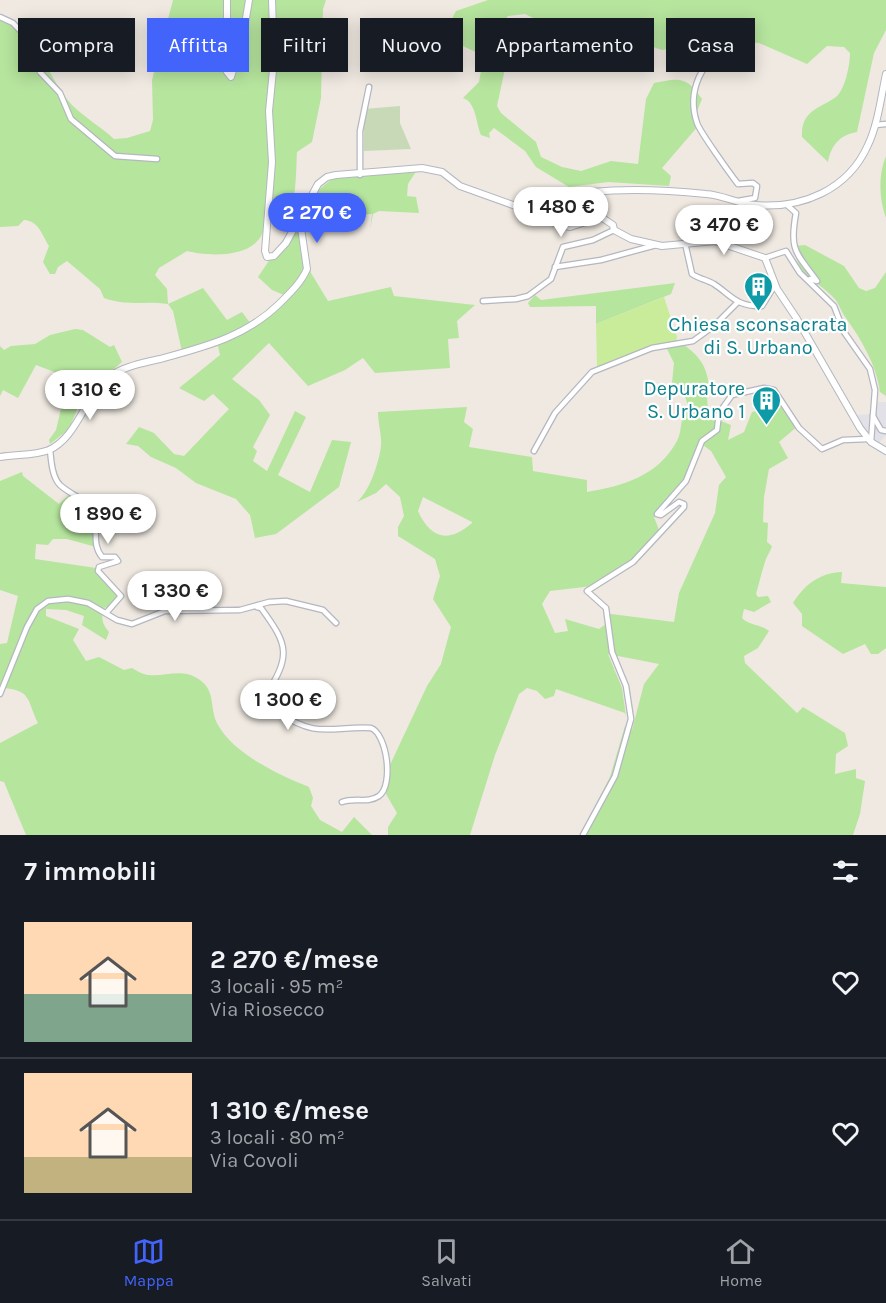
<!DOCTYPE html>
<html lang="it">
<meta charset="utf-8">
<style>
body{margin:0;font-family:Karla,sans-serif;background:#242831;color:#f1f3f6;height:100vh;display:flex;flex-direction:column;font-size:22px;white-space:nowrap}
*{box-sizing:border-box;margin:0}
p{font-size:20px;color:#9ea1a6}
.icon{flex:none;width:33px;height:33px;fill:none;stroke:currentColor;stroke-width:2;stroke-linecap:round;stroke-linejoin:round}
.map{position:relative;height:835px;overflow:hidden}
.side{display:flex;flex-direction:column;background:#171b24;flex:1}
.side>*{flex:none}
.guide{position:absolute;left:18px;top:18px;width:850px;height:54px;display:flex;gap:12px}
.price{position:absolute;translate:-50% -51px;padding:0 14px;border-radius:21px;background:#fff;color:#222;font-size:20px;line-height:39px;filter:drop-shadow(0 2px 3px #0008)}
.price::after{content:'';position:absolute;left:50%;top:36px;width:18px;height:14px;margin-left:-9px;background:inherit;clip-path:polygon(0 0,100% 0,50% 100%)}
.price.current{background:#4264fb;color:#fff}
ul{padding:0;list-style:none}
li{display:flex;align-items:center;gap:18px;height:150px;padding:0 24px}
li+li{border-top:2px solid #363941}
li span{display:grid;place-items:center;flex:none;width:168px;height:120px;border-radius:0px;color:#555}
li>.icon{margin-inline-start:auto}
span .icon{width:72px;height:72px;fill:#fffc;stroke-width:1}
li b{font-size:26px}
h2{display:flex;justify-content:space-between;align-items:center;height:72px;padding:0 24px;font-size:26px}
.pill{padding:0 21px;border-radius:0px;background:#171b24;box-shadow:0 3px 15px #0003;font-size:21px;line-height:54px}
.pill.current{background:#4264fb;color:#fff}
.menu{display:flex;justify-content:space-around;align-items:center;height:84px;border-top:2px solid #363941;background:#171b24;font-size:16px;color:#9ea1a6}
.menu a{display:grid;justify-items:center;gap:3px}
.menu .current{color:#4264fb}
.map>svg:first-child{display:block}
</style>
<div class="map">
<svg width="886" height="835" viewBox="0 0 886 835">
<rect width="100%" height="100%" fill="#efe9e1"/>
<polygon fill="#e3e1e8" points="877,402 886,402 886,435 879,443 869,435 856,415 873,414"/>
<g fill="#b6e59e" fill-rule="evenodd">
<path d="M173,0H326L323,9L321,98L312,142L297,152C296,165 297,212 285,217C279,220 273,218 266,222C264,227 263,235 259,239C245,258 206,256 187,251L159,268L155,275L167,289L168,304L203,288L227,320L242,312L251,324L284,295L272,290L258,277L297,219L303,218L317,191L332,179L417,170L408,184L407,196L416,197L419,213L379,211L373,214L370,230L372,214L303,219L311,273L328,301L391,287L394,296L475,305L457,321L459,338L448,339L450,368L375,373L363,358L345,370L308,386L269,343L232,379L259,400L270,415L253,447L257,451L253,461L267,471L295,411L306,417L278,475L310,492L332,440L351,442L339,487L276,534L255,538L250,515L236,499L196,483L176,468L151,457L138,446L126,444L139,427L154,433L174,454L184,456L229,409L213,394L204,401L179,388L220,355L218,346L183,356L173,311L168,304C143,300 130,307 104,298L100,289L67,261L58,267L55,274H50L43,262L49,246C42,235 39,221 24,220L18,226L0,227V19C39,30 47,80 73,106C84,117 101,127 114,139L127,138L150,131L153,120L152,80Z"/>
<path d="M488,0H886V30L874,53L857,132C839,135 831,146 828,162L802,137C801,110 819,109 836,97C845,90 850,65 850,53L844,47L827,46L807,64L759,43L747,42L744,34L662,50L614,34L564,33L525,14L508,16L497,29L506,64L497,106L501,113L536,142L541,157L562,167L581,171L611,161L638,164L646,99L654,83C680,78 686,76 702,99L697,111L699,125L662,168L671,176L669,186L608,182L569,187L536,167L525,151L494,128L489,133L490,138L481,135C476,123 476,102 463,98L479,82L483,59L480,54C459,43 439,42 456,11Z"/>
<path d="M886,156V218C879,199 878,175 886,156Z"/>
<path d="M805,245L844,266L859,288L866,291L875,288L886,272V396L880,392C876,364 862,341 846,318C841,312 839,303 834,298C812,275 801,283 793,246Z"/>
<polygon points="675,283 671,294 596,324 596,306 530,307 528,303 535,295 541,300"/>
<polygon points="75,329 83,330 110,347 114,345 122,362 103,378 79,405 69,429 50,444 49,440 56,430 64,396 79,377 74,374 62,375 36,365 18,398 3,390 0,396 0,346 4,350 11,346 35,344 50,335"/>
<path d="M677,340C692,350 705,360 708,380C710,392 702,404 714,416C717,420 726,423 731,425L728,440L744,432L752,412L768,408L773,397L779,394L799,425L779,442L788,458L769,469L764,497L763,522L768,523L767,542L772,546C771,550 769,552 768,555C764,561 759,585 756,594L758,597L768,596L771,602L754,612L744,609L742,618C750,626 760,624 769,631L758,648L744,656L745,663L797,713L803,707L845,733L848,746L836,754L835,774L856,769V778L865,781L860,814L853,835H580L610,777L625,726L632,730L644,684L659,664L608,654L622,688L626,716L625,713L556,689L554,696L545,699L537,691L527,688L519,694L495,755L470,835H388V827L397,813L386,794L390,765L427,686L441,664L451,627L433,599L440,576L435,559L398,536V527L404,516L400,497L386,484L376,493L357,502C370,491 379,462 381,446C382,436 378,423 378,412L467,407L464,422L473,429L469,447L532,457L533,471L587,480V492C623,486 658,476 677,441C683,430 679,417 688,406L684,393L672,383L674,363L666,347L675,346ZM703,445L711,451L726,477L719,485L715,513L679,593L674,622L611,614L607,615L606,624L599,629L565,619L568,631L555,633L542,604L550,591L593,586L622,568L661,535L654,517L655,512L682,486L696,453ZM423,497L472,522V523C448,544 430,538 418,511Z"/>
<path d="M22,472L23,476L59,504L72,492L80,496L94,516L92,529L96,547L67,539H53L48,545L36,544L35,559L96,568L122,593L119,602L110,611L105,607C101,617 101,623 109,632L106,640L82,625L84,616L66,610L46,609V616L79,629L73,640L86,661L99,657L124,670L132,668C136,670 140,673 144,674C159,679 179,668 195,677C218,689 208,707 218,725C234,754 279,775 309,787L313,798L311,806L320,820L342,832L354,817L372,835H26L4,782L0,781V743L38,723C27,701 32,691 5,688L0,693V644L7,643L18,596L0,590V481Z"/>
<path d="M842,572L841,583L886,587V648L878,654H871L865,644L843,654L802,626V614L793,603C805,584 820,573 842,572Z"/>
</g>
<polygon fill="#c8d9b8" points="400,106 400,123 411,149 364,151 364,109"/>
<path fill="#c9ec9a" d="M664,297L677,337L675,347C646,349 627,363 600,370L597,366L596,324Z"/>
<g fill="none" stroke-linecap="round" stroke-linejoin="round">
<defs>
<g id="street">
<polyline points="0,17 13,23 29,40 37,55 40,72 60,93 71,119 115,156 157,159"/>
<polyline points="875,125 886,124"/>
<polyline points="360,175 360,131 369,87"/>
<path d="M738,201L755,198L757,186L753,183L738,184C731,175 700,132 697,123C687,93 700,56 733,50L747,61"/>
<path d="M787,205L796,213C789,251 796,252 817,281L810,279"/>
<path d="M685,243L692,274C699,279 708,280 714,284C732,296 737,307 762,306L775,285"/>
<polyline points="765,258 786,251 800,273 834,306 844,332 870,369 875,390 871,442"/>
<polyline points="555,267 601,260 656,245"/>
<polyline points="483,301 516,299 528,296 551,279 563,247 593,240 614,230"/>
<polyline points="873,416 881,430 886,431"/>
<path d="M50,449C51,460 52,477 60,485C73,497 88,498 94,516C99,530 91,543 102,557H115L118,561L99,567L98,571L121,596L107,612"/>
<polyline points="534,451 555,413 592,372 652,348 693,341 714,326 738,302"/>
<path d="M257,607L261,608C289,646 291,655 265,697C265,705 273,708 280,713C317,739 332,726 371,728C387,734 394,785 379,796C367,804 355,797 342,802"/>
<polyline points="250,690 264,700"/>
<polyline points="0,694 27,627 37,609 48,601 68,599 88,603 117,620 132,624 165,611 240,610 269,602 286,601 323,610 336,623"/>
<polyline points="583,835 615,776 631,719 626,686 612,652 606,608 587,591 633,562 684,507 684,504 679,502 661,515 657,514 686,481 702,441 717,430 719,413 732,395 764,388 774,390 799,428 822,449 843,440 868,439"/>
</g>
<g id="secondary">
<polyline points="227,0 227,72 231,77 243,36 249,0"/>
<polyline points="272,0 274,60 269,111 272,162 265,251 267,257 274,256 286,243 318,184 327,177 336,175 422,168 442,172 460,186 527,210 559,225 570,227 601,217 613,225 614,230 631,239 662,246 715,241 765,258 777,289 797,319 860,428 871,442 886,451"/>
<path d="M527,210C546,195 568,194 592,192C629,188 668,190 706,194C723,195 738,204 755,205C802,209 848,190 868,145C878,124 881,97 886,74"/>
<path d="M0,457C16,454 34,456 49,450C80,436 84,391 117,372C130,365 146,362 160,359C204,347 245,337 279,304C289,294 301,283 307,269L300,221"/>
</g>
</defs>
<use href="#street" stroke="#b4b7c1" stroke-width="7"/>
<use href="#secondary" stroke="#b4b7c1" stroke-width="8"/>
<use href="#street" stroke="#fff" stroke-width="4.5"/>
<use href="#secondary" stroke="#fff" stroke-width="6"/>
</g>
<defs>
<symbol id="building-pin" viewBox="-11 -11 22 30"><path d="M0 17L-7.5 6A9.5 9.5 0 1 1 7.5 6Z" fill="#0f9aa8" stroke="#fff"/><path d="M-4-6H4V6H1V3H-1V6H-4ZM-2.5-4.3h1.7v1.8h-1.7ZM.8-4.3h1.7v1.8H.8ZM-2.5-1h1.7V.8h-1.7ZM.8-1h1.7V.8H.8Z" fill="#fff"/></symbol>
</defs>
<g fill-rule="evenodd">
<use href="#building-pin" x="742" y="270" width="33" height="45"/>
<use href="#building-pin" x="750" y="384" width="33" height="45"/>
</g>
<g text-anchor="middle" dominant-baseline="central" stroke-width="4.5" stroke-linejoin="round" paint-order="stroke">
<g font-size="20" fill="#0d838f" stroke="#fff">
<text x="758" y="324">Chiesa sconsacrata<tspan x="758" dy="23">di S. Urbano</tspan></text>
<text x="745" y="388" text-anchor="end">Depuratore<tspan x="745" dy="23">S. Urbano 1</tspan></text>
</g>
</g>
</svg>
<b class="price" style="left:561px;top:238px">1 480 €</b>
<b class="price current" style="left:317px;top:244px">2 270 €</b>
<b class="price" style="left:724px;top:256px">3 470 €</b>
<b class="price" style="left:90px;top:421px">1 310 €</b>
<b class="price" style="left:108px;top:545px">1 890 €</b>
<b class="price" style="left:175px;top:622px">1 330 €</b>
<b class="price" style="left:288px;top:731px">1 300 €</b>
<div class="guide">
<a class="pill">Compra</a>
<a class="pill current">Affitta</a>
<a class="pill">Filtri</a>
<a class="pill">Nuovo</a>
<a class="pill">Appartamento</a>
<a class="pill">Casa</a>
</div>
</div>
<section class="side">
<h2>7 immobili<svg class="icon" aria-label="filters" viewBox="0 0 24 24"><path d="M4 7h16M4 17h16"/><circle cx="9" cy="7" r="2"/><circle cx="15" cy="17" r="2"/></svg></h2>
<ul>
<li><span style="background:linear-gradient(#ffd9b3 60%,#7fa58c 0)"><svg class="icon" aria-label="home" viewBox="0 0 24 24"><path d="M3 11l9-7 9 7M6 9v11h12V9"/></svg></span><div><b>2 270 €/mese</b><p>3 locali · 95 m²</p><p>Via Riosecco</p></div><svg class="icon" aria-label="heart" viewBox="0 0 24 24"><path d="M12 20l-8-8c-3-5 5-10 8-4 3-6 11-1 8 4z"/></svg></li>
<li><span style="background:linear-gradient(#ffd9b3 70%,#c2b280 0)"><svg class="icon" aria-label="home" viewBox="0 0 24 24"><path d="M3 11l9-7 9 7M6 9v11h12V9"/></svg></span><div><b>1 310 €/mese</b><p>3 locali · 80 m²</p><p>Via Covoli</p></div><svg class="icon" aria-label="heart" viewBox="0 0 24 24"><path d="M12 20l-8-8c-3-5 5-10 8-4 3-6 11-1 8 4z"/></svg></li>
</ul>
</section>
<nav class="menu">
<a class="current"><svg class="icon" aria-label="map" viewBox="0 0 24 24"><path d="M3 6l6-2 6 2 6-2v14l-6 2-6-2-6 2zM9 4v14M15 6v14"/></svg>Mappa</a>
<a><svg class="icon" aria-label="saved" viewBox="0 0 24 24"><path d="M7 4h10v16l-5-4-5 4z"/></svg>Salvati</a>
<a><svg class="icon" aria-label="home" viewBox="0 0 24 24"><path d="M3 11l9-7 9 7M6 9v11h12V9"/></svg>Home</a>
</nav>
